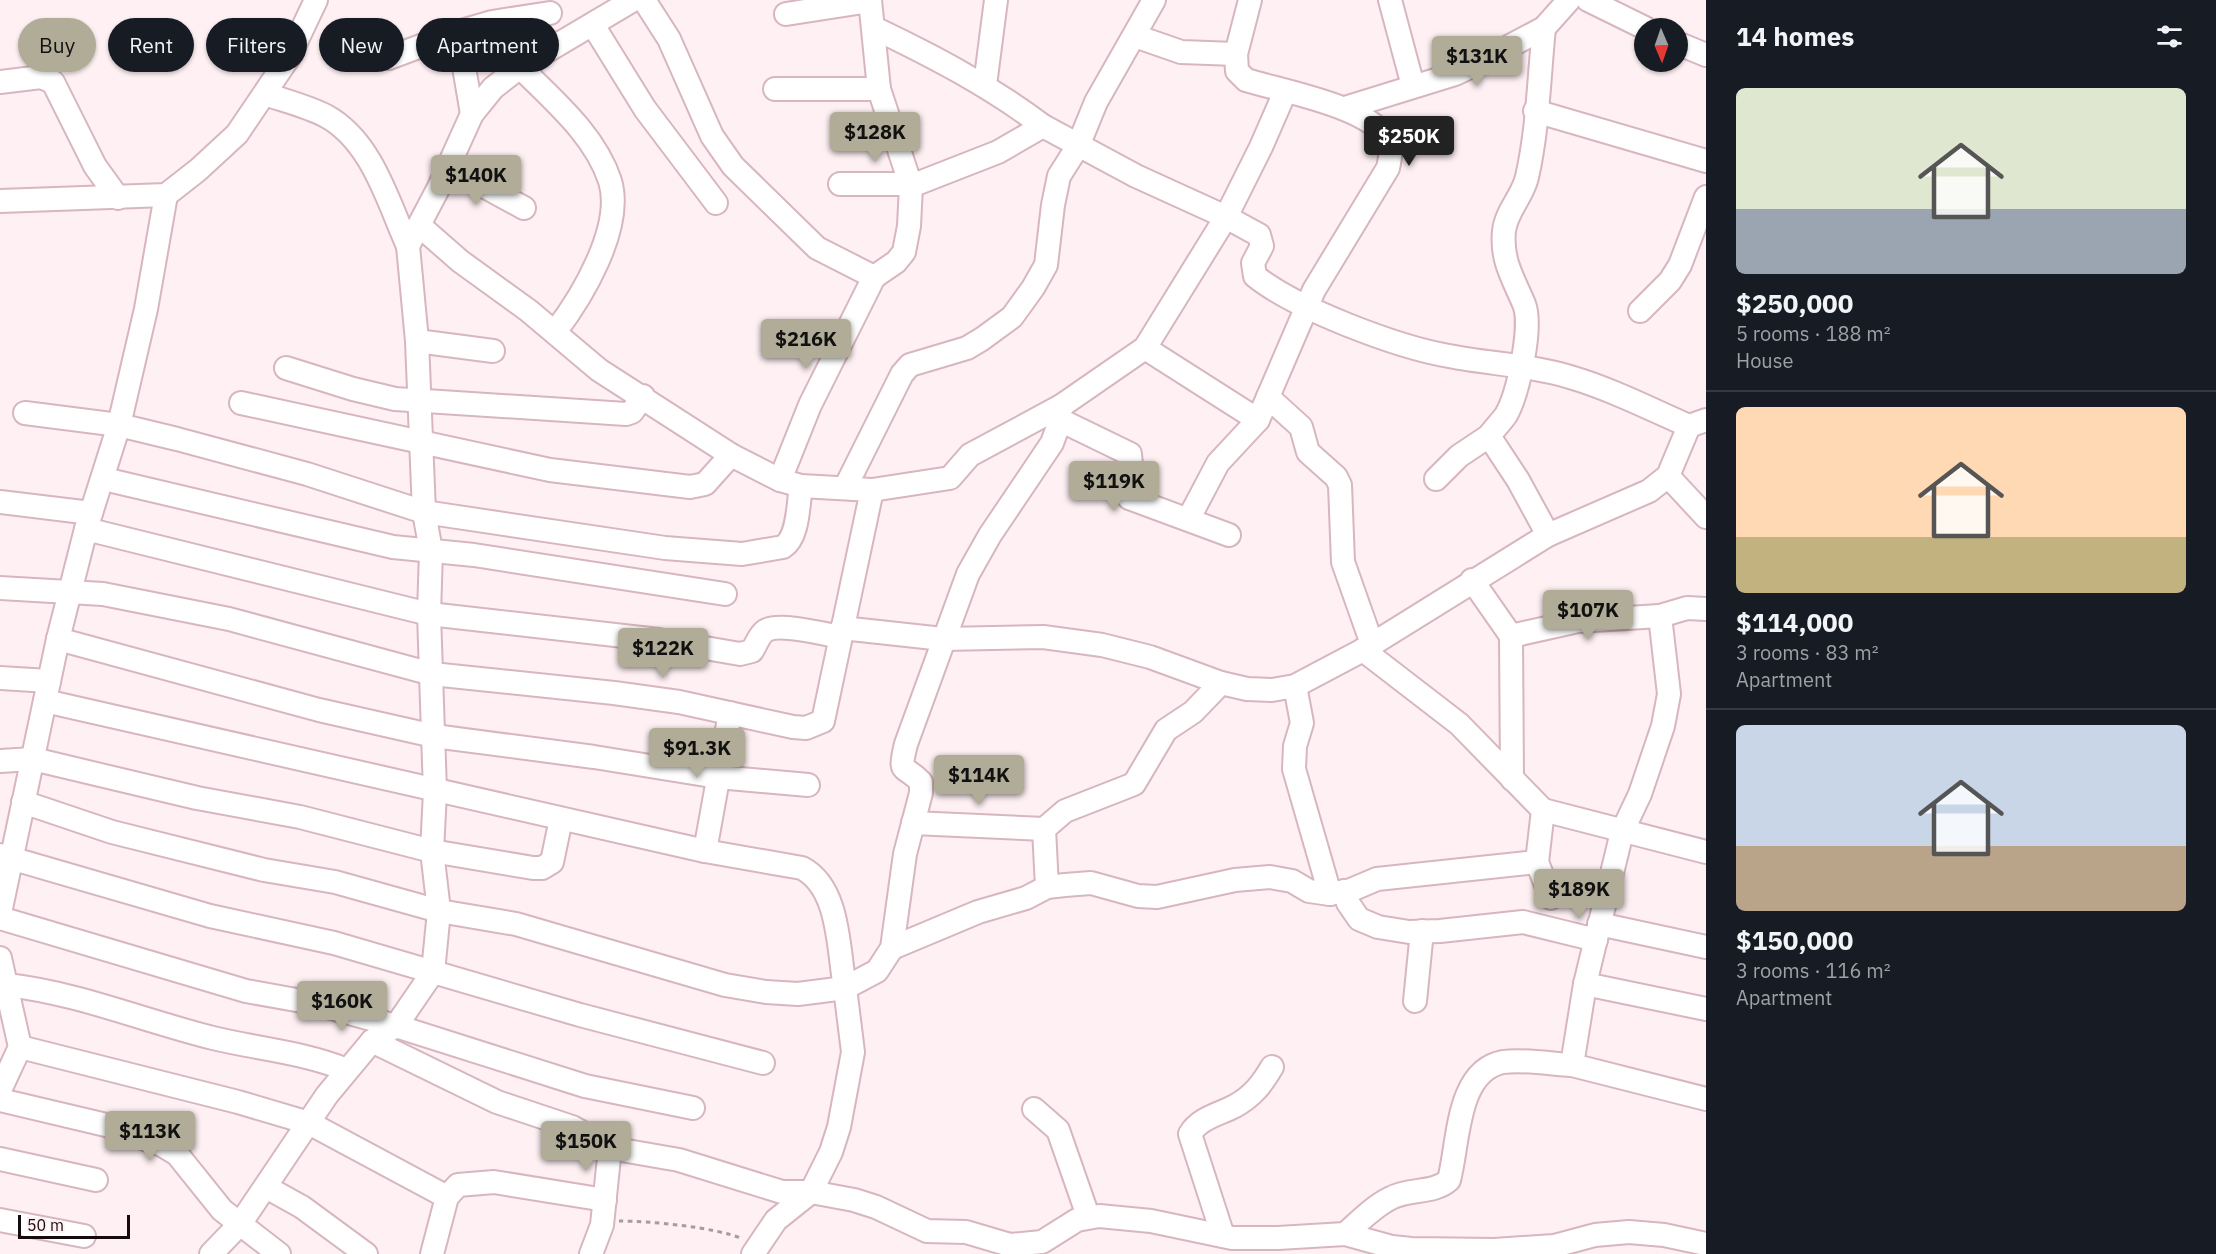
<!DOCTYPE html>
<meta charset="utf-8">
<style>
body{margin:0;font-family:"IBM Plex Sans",sans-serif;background:#242831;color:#f1f3f6;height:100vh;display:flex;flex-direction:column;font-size:22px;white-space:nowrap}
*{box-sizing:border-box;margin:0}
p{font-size:20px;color:#9ea1a6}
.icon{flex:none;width:33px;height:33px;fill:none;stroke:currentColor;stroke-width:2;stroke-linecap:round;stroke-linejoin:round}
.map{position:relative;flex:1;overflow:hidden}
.details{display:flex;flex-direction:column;background:#171b24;width:510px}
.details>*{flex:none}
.top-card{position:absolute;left:18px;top:18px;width:570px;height:54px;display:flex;gap:12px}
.needle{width:39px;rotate:178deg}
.buttons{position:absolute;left:1634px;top:18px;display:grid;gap:12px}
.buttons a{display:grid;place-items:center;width:54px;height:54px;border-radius:50%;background:#171b24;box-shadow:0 2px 4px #0004;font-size:30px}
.scale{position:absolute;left:18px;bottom:15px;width:112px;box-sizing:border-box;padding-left:6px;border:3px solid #150a0e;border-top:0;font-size:16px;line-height:21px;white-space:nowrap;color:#150a0e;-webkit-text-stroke:4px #fef0f3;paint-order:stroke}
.price{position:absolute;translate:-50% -51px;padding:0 14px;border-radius:6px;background:#b0ac97;color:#111;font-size:20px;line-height:39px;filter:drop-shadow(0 2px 3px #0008)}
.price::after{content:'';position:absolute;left:50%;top:36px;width:18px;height:14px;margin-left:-9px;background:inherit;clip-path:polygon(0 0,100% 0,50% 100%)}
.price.current{background:#222;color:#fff}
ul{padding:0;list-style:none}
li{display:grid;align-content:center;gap:12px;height:318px;padding:0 30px}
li+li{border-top:2px solid #363941}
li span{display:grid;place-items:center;height:186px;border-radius:9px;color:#555}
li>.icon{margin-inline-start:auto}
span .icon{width:108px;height:108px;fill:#fffc;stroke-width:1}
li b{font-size:26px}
h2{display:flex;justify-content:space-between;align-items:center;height:72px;padding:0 30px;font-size:26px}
.chip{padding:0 21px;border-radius:27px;background:#171b24;box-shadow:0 2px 4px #0004;font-size:21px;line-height:54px}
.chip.current{background:#b0ac97;color:#111}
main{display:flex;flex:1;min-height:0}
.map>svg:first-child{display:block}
</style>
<main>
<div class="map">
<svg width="1706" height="1254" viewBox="0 0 1706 1254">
<rect width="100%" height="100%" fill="#fef0f3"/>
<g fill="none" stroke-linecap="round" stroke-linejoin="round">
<defs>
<g id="minor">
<polyline points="644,0 669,39 712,136 733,166 817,248 874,277 896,262 904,252 909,226 911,186 879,89 870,0"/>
<polyline points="1390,0 1413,86"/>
<polyline points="1588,0 1645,28"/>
<polyline points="786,14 870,1"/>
<polyline points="593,25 645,109 716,203"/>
<path d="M874,28C933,56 990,86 1043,126L998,152L911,186"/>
<path d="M1544,28C1539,77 1538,129 1527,177C1523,196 1506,211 1504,231C1501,260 1513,278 1524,304C1533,326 1518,394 1506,415C1501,422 1494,429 1489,436L1518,480L1548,535"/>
<polyline points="1135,36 1181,52 1236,54"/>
<polyline points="1677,43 1706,55"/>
<polyline points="389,58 458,32"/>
<path d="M520,67C553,100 595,135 610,181C624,227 582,297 555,332"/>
<polyline points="0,82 41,77 53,82 95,166 118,198"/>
<polyline points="985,85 996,0"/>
<polyline points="775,89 879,89"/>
<path d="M265,94C285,101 307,106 326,116C372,141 388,202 408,246L439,187L472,114L493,88L520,67L633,0"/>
<polyline points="1345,108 1455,74 1474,65 1544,28 1569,0"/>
<polyline points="1535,111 1706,161"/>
<polyline points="472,114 458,32 492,22 550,13"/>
<polyline points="1043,126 1136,176 1226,217 1261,147 1285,92"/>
<polyline points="449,167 524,208"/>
<polyline points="840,184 910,184"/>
<polyline points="0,201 166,195 198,170 237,134 289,57 316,0"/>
<polyline points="1640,311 1670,281 1680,265 1706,197"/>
<polyline points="417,341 493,351"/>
<path d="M1145,348L1258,420L1314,290L1388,168C1390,159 1392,150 1388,141C1373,107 1281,91 1246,80L1237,71L1236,54L1250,0"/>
<polyline points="286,368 353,389 395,399 626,414 632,412 643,396"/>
<polyline points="1268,397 1301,427 1308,452 1336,477 1340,485 1343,562 1372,644"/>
<polyline points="241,403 550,470 690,487 705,484 731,455"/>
<path d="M25,413L119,425L177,439L307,474L424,512L665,548L742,554L783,547C799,537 798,503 801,486"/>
<polyline points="1060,420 1130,454 1131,465 1123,490 1129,498 1229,535"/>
<polyline points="1668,476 1706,517"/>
<polyline points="104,479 393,547 474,555 725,594"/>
<polyline points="1436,479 1459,456 1489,436"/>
<polyline points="780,480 810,405 874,277"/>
<polyline points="846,486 902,374 910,365 967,348 982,339 1012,317 1033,288 1046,265 1053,205 1059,176 1078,146 1096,102 1154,0"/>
<path d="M872,490L950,478L970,455L1061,406L1145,348L1226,217L1259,235L1262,246L1253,263L1255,276C1296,309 1397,347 1449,356C1489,364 1531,365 1570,377C1611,389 1650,409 1689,426"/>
<polyline points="0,502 91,513"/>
<polyline points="1189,518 1218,463 1258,420"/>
<path d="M86,529L429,614L659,640L740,654L752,651C756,645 759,635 765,631C778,622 824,634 840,637"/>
<polyline points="1472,580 1511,636 1512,779"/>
<polyline points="0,588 103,594 229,619 432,674 614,693 679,702 793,727 806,728 823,721 872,490 801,486 780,480 731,455 599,370 529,311 460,261 420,226"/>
<polyline points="1660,616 1669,694 1663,726 1640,794 1622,832 1585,984 1572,1065 1706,1099"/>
<polyline points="842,628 943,639 1043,637 1102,645 1150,657 1221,683 1247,689 1272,690 1295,686 1363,650 1548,535 1649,491 1668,476 1689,426 1706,420"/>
<polyline points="1511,636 1578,621 1660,616 1687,608 1706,609"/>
<polyline points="58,639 319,710 434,736 594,757 718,777 808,785"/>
<polyline points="1363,650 1459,724 1543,810"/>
<polyline points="0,678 49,681"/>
<polyline points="1295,686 1302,723 1295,746 1294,769 1330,894"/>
<polyline points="0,761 33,759 197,798 300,817 432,851 533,868 542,868 552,862 561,819"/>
<path d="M23,802L112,832L264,870L335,882L439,911L516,924L725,985L766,992L798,994L845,988C838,949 840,888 802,868L705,851L45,701"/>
<polyline points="913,823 1044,829"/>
<polyline points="705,851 730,713"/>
<polyline points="0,855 210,916 334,943 580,1015 763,1063"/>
<polyline points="1537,862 1551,898"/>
<polyline points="1047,887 1044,829 1065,811 1134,784 1166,730 1193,712 1221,683"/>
<polyline points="1344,891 1348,903 1359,919 1378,927 1409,932 1440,931 1523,922 1596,940"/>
<polyline points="0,913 58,639 86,529 119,425 146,309 166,195"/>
<polyline points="0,918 246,991 313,1003 396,1026 585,1086 693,1108"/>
<polyline points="1599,924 1706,947"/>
<polyline points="892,948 978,912 1026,898 1047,887 1065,885 1091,883 1138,896 1157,897 1235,880 1270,877 1292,881 1309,891 1330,894 1351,890 1377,879 1537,862 1543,810 1706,852"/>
<polyline points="0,958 20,1047 0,1090"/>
<polyline points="1585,984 1706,1009"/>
<path d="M7,985C78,993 144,1021 213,1038C258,1049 303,1052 347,1070"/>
<polyline points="1415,1001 1422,931"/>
<polyline points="372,1041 497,1102 572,1127 610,1148 679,1160 782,1192 811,1192 854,1200 876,1207 927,1231 966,1232 1010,1245 1042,1242 1077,1220 1099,1216 1151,1221 1232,1238 1278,1238 1345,1234 1392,1247 1411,1249 1494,1250 1554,1246 1595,1235 1629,1232 1664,1235 1706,1244"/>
<polyline points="20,1047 238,1102 309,1123 447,1197"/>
<polyline points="0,1100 106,1125 162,1145 177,1154 222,1210 279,1254"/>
<polyline points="1034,1109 1058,1130 1088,1216"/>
<polyline points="0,1159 96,1180"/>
<polyline points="266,1187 302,1207 366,1254"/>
<polyline points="0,1220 84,1236"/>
<path d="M1345,1234C1359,1222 1374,1206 1391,1198C1409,1188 1434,1194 1449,1180C1459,1143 1456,1071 1503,1062C1524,1059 1551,1064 1572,1065"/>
<path d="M1223,1236L1190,1134C1199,1118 1220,1114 1235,1106C1253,1096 1262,1084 1272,1067"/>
<polyline points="211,1254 240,1224 327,1095 372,1041 396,1026 433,972 439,911 432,851 435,792 429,614 431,551 424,512 417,341 408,246"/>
<polyline points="432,1254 447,1197 458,1185 494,1182 605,1200"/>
<polyline points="591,1254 602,1225 610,1148"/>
<path d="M753,1254L776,1220L811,1192L831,1152L839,1127L853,1052L845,988L877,971L892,948L905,854L921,793V782C904,764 898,776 906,744L968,574L990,535L1052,443L1059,424L1061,406"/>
</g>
</defs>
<use href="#minor" stroke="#d7b6bf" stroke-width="26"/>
<path stroke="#a89b9e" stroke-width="3" stroke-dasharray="4.5 4.5" stroke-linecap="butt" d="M619,1221C650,1221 715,1227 743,1239"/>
<use href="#minor" stroke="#fff" stroke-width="22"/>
</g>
</svg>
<div class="buttons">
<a><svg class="needle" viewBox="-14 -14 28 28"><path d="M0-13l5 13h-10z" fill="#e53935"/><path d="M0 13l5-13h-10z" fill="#9ea1a6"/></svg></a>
</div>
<div class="scale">50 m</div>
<b class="price" style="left:1477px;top:87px">$131K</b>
<b class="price" style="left:875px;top:163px">$128K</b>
<b class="price current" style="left:1409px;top:167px">$250K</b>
<b class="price" style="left:476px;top:206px">$140K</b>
<b class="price" style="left:806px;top:370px">$216K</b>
<b class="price" style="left:1114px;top:512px">$119K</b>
<b class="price" style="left:1588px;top:641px">$107K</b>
<b class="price" style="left:663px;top:679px">$122K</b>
<b class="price" style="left:697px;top:779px">$91.3K</b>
<b class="price" style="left:979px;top:806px">$114K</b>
<b class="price" style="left:1579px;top:920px">$189K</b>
<b class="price" style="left:342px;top:1032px">$160K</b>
<b class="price" style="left:150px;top:1162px">$113K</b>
<b class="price" style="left:586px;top:1172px">$150K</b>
<div class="top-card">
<a class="chip current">Buy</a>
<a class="chip">Rent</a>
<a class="chip">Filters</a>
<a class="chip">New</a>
<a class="chip">Apartment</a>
</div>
</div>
<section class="details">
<h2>14 homes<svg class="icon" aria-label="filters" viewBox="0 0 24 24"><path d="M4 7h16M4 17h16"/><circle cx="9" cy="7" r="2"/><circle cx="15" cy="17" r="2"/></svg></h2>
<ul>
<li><span style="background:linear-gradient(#dfe7d0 65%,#9aa5b1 0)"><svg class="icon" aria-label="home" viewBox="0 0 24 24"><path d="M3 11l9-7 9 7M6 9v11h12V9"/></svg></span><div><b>$250,000</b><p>5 rooms · 188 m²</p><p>House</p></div></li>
<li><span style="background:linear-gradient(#ffd9b3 70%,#c2b280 0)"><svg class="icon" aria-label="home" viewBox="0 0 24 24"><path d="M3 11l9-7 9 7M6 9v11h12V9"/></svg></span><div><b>$114,000</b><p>3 rooms · 83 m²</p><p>Apartment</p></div></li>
<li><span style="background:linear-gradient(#c9d6e8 65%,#b9a48a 0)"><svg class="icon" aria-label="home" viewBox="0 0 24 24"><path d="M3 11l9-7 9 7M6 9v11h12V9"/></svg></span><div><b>$150,000</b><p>3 rooms · 116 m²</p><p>Apartment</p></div></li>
</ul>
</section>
</main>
